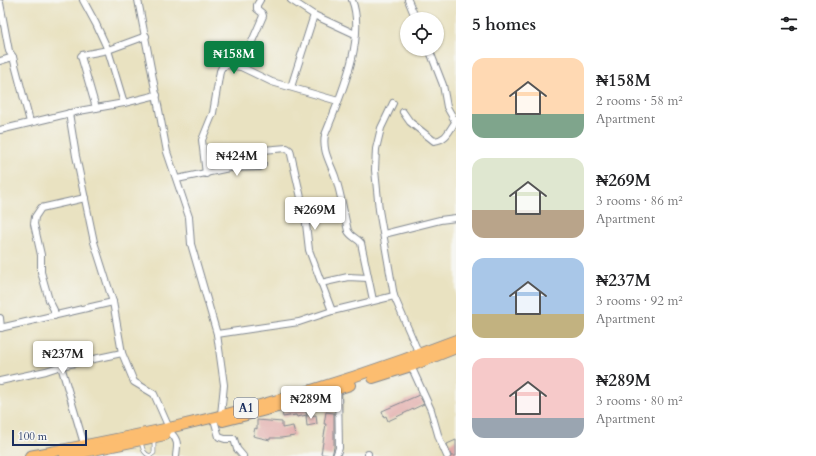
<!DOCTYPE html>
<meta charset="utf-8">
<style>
body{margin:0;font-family:Cardo,serif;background:#f6f6f6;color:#202124;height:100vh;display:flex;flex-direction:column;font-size:15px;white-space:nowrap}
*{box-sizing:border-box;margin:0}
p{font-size:13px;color:#757577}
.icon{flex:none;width:22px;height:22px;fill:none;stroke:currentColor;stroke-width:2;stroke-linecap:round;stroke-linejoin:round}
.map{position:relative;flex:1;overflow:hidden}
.drawer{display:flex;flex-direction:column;background:#fff;width:360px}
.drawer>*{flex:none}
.fabs{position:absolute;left:400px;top:12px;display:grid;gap:8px}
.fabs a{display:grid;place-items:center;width:44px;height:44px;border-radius:50%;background:#fff;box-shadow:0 1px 3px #0004;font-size:20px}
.scale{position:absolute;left:12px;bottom:10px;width:75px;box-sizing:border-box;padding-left:4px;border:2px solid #1b2f5e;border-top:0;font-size:11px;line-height:14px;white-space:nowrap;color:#1b2f5e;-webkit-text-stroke:3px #f6f6f2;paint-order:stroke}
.price{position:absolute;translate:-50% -34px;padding:0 9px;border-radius:4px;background:#fff;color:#222;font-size:13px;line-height:26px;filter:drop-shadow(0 1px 2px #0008)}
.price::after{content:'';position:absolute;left:50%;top:24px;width:12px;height:9px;margin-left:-6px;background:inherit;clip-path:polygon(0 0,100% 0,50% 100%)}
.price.selected{background:#0b8043;color:#fff}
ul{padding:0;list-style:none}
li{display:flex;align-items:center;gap:12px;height:100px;padding:0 16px}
li span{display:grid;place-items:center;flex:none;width:112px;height:80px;border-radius:12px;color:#555}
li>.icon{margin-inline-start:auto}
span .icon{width:48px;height:48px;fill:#fffc;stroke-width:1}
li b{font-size:17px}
h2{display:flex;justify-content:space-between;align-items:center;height:48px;padding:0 16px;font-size:17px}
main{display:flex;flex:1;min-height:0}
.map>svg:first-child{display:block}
</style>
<main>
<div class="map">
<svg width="456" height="456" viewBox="0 0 456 456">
<rect width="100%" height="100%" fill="#f6f6f2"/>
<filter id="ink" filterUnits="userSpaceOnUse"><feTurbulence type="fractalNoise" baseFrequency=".025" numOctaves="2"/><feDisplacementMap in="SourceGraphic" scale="8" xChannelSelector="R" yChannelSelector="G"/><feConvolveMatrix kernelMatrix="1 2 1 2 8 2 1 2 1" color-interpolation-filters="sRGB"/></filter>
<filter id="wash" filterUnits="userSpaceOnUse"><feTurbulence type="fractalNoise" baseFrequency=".012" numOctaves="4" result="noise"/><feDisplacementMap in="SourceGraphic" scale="16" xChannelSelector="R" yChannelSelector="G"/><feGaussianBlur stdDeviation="0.9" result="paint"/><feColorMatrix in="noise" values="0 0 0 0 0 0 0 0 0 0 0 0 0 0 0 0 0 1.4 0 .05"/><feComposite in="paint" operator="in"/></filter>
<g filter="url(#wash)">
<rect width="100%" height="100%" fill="#e9e2c1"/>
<g id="blocks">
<g fill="#e1a9a7">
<polygon points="419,395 424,404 388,421 386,416 384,417 382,411"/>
<polygon points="305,407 307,415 297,417 296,415 283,417 282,412"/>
<polygon points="326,412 334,413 334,447 332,456 321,454 326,424 324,424"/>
<polygon points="316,415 317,424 307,426 306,416"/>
<polygon points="257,420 282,422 282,428 293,426 295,436 281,438 270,438 270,440 253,436 255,428 257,429"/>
<polygon points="456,440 456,456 451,456 447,444"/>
</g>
</g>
</g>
<g filter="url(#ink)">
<use href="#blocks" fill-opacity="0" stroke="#828890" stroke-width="1"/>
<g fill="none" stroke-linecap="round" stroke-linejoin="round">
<defs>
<path id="service" d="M141,442C143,449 143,453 150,456L154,453V439"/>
<g id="minor">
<polyline points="83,0 96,24 108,50 124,103"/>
<polyline points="138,0 167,152 189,217 191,244 217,334 224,385 221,415"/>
<polyline points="291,0 314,15 355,34"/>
<path d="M352,0C367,39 339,99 325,135C322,151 330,162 335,176C341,193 344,214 348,231C351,237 357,238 361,243L373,300"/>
<polyline points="408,0 416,19"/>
<polyline points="0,3 9,51 13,57 30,122"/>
<polyline points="429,49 443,85 447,107 456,123"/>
<polyline points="0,61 13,57"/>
<polyline points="241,67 263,16 262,13 257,9 257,5 260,0"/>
<polyline points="291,87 314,15"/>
<polyline points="393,103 381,128 376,149 375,170 379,210 394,296 419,354"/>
<polyline points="96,108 81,56 82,55 108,50 146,36"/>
<path d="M403,112L410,122L434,141C447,140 449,130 456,121"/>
<polyline points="69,113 76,156 94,242 113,302 122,353 134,382 154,394 169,428"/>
<polyline points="0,130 79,111 124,103 157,95"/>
<polyline points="206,174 202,140 213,113 220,71 222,67 227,65 241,67 272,82 338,101"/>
<polyline points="177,179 229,168 260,167 263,164 262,153 263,150 287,148 290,150 305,215 309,250 332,311"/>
<polyline points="384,234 440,220 456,218"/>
<polyline points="321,283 348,277 368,278"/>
<polyline points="54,316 54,310 49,300 41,272 41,255 34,224 35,217 41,208 85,198"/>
<polyline points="0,318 1,328"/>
<polyline points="0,328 113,302"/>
<polyline points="217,334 299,322 332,311 394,296"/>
<polyline points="61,366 84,444"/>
<polyline points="411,366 431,410 439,438 447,456"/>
<polyline points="0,381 46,371 61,366 122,353"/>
<polyline points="215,423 219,437 225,439 234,439 237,449 243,456"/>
<path d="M172,434C179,442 177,446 176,456"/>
<polyline points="368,454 368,456"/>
<polyline points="336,456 339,448 338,389"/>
</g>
<g id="trunk">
<polyline points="373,378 411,366 456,348"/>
<polyline points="223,421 297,402 350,385"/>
<path d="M30,456C76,447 123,438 169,428C267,406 363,376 456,340"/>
<polyline points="65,456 165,435"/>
</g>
</defs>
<use href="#service" stroke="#828890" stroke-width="4.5"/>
<use href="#minor" stroke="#828890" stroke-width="8"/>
<use href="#trunk" stroke="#828890" stroke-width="12"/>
<use href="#service" stroke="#fff" stroke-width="3"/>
<use href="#minor" stroke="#fff" stroke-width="6"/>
<use href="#trunk" stroke="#fcbd6f" stroke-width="10"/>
</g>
</g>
<g text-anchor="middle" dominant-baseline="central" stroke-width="3" stroke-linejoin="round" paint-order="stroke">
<rect fill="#f6f6f2" stroke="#5d6b8a" stroke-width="1" x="234" y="398" width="24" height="20" rx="3"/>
<g font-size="12" font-weight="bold" fill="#1b2f5e">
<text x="246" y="408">A1</text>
</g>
</g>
</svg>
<div class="fabs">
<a><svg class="icon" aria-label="locate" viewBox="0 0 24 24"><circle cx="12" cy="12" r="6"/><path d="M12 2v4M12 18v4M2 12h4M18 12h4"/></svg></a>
</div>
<div class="scale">100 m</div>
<b class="price selected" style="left:234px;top:75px">₦158M</b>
<b class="price" style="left:237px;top:177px">₦424M</b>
<b class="price" style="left:315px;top:231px">₦269M</b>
<b class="price" style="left:63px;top:375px">₦237M</b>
<b class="price" style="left:311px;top:420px">₦289M</b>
</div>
<section class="drawer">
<h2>5 homes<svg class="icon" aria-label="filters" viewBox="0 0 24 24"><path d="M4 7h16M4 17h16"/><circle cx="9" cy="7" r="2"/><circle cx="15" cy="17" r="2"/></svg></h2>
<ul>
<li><span style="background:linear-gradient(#ffd9b3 70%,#7fa58c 0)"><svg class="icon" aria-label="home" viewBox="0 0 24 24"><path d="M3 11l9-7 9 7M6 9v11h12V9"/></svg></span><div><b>₦158M</b><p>2 rooms · 58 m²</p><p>Apartment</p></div></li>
<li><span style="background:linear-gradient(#dfe7d0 65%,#b9a48a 0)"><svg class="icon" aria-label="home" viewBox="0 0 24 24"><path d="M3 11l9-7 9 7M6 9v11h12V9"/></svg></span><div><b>₦269M</b><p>3 rooms · 86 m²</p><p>Apartment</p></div></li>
<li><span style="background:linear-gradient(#a9c7e8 70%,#c2b280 0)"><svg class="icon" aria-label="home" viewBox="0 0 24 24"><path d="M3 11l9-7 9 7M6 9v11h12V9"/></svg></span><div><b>₦237M</b><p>3 rooms · 92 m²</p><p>Apartment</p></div></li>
<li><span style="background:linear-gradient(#f6c9c9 75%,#9aa5b1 0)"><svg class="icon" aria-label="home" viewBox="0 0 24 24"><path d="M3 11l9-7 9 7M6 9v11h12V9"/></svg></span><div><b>₦289M</b><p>3 rooms · 80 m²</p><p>Apartment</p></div></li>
</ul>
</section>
</main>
